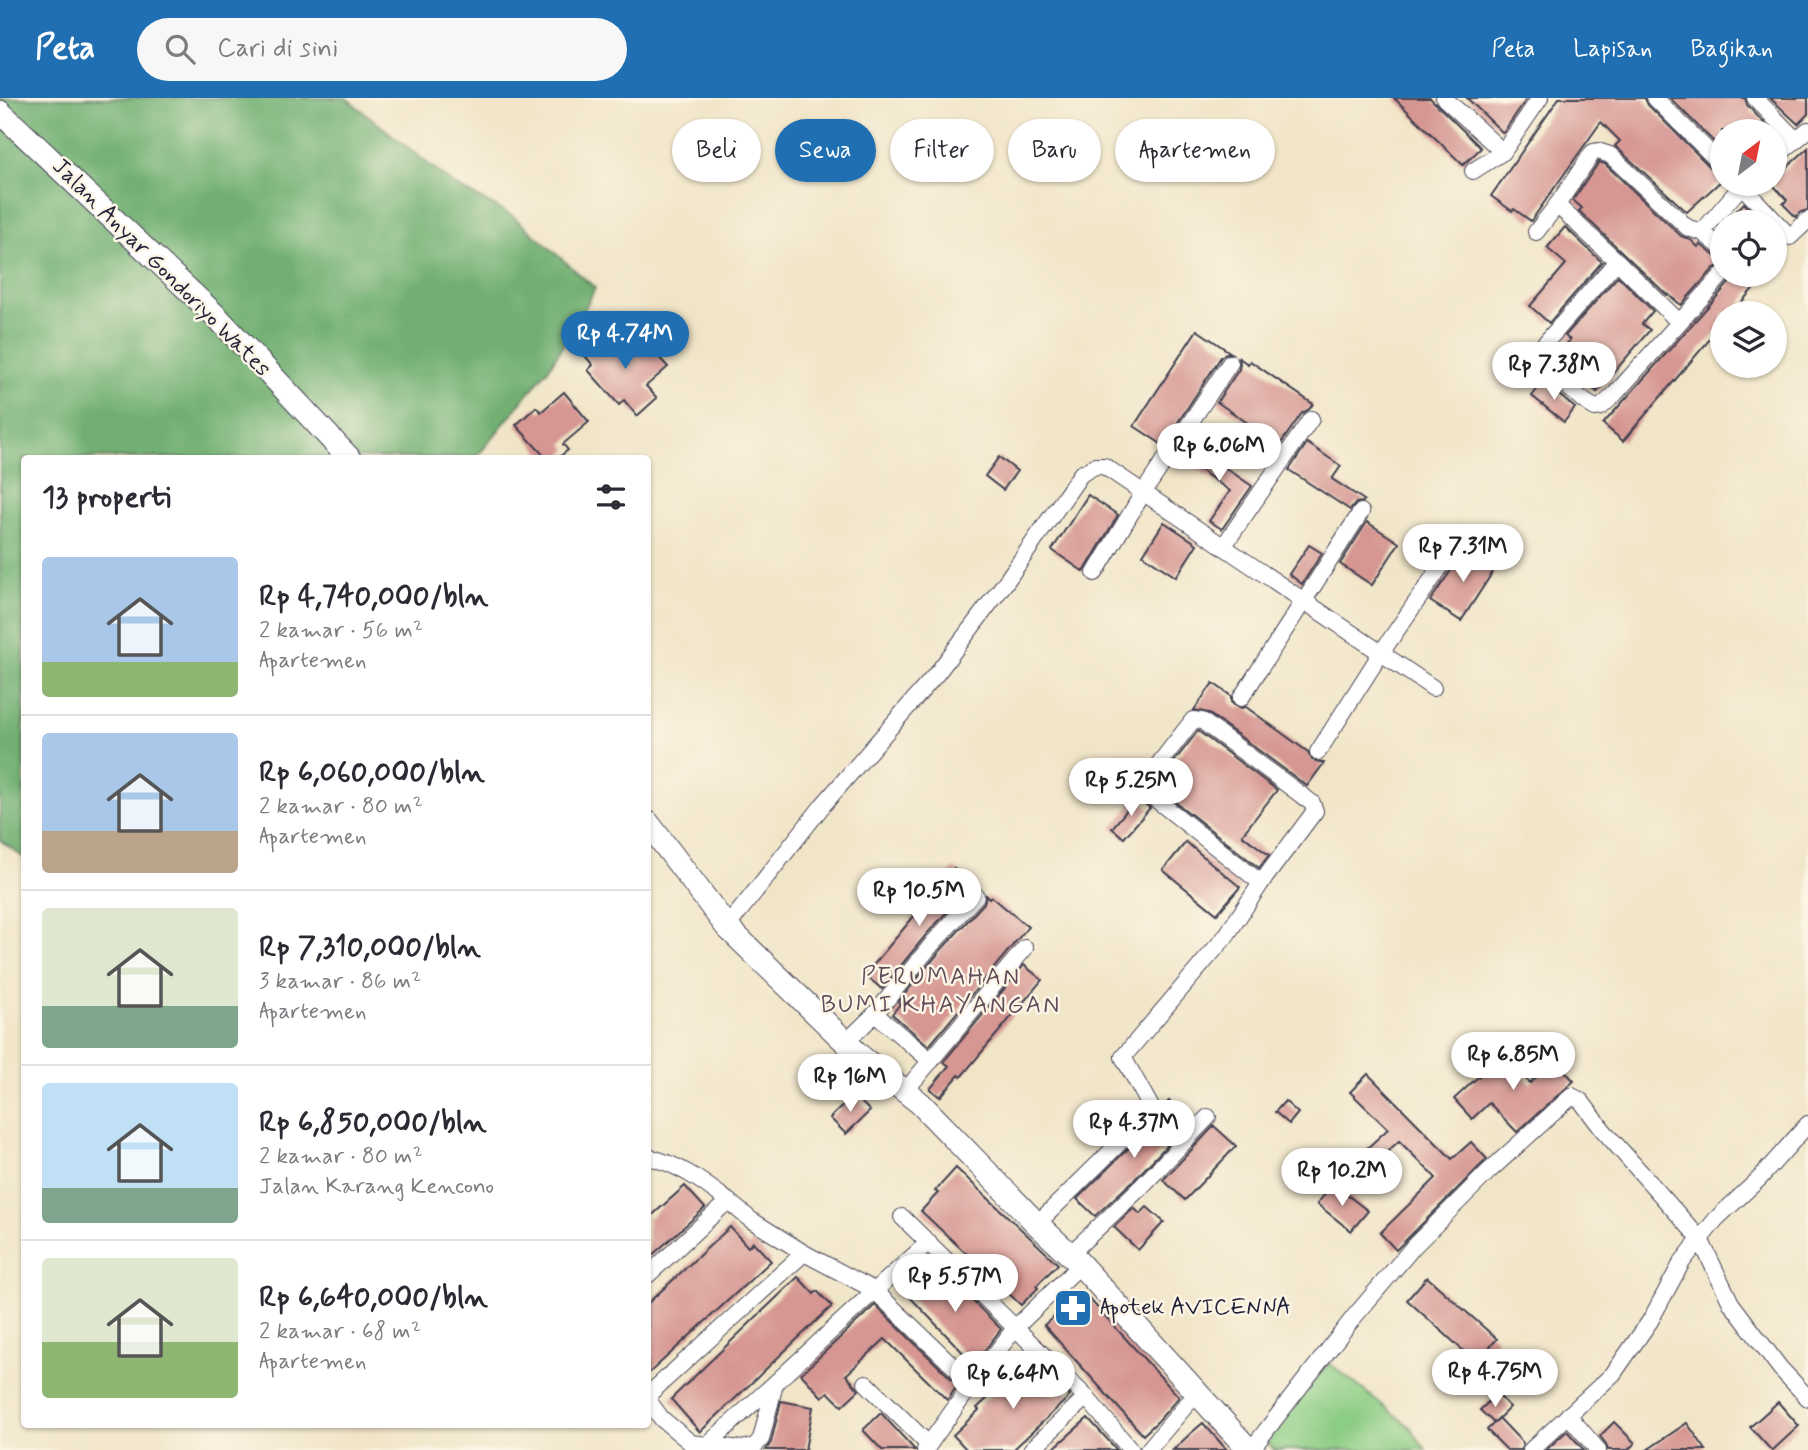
<!DOCTYPE html>
<html lang="id">
<meta charset="utf-8">
<style>
body{margin:0;font-family:Mynerve,sans-serif;background:#f7f7f7;color:#2b2b33;height:100vh;display:flex;flex-direction:column;font-size:26px;white-space:nowrap}
*{box-sizing:border-box;margin:0}
p{font-size:23px;color:#7c7c81}
.icon{flex:none;width:38px;height:38px;fill:none;stroke:currentColor;stroke-width:2;stroke-linecap:round;stroke-linejoin:round}
.map{position:relative;flex:1;overflow:hidden}
.drawer{position:absolute;left:21px;top:357px;width:630px;height:973px;display:flex;flex-direction:column;background:#fff;border-radius:7px;box-shadow:0 2px 5px #0004}
.drawer>*{flex:none}
.guide{position:absolute;left:672px;top:21px;width:665px;height:63px;display:flex;gap:14px}
.needle{width:46px;rotate:32deg}
.tools{position:absolute;left:1710px;top:21px;display:grid;gap:14px}
.tools a{display:grid;place-items:center;width:77px;height:77px;border-radius:50%;background:#fff;box-shadow:0 2px 5px #0004;font-size:35px}
.price{position:absolute;translate:-50% -60px;padding:0 16px;border-radius:24px;background:#fff;color:#222;font-size:23px;line-height:46px;filter:drop-shadow(0 2px 4px #0008)}
.price::after{content:'';position:absolute;left:50%;top:42px;width:21px;height:16px;margin-left:-10px;background:inherit;clip-path:polygon(0 0,100% 0,50% 100%)}
.price.on{background:#1f6fb2;color:#fff}
ul{padding:0;list-style:none}
li{display:flex;align-items:center;gap:21px;height:175px;padding:0 21px}
li+li{border-top:2px solid #e1e1e2}
li span{display:grid;place-items:center;flex:none;width:196px;height:140px;border-radius:7px;color:#555}
li>.icon{margin-inline-start:auto}
span .icon{width:84px;height:84px;fill:#fffc;stroke-width:1}
li b{font-size:30px}
h2{display:flex;justify-content:space-between;align-items:center;height:84px;padding:0 21px;font-size:30px}
.tag{padding:0 24px;border-radius:32px;background:#fff;box-shadow:0 2px 5px #0004;font-size:24px;line-height:63px}
.tag.on{background:#1f6fb2;color:#fff}
header{display:flex;align-items:center;gap:42px;box-sizing:border-box;height:98px;padding:0 35px;background:#1f6fb2;color:#fff}
header strong{font-size:33px}
nav{display:flex;gap:38px;margin-inline-start:auto;font-size:24px}
.search{width:490px;height:63px;background:#f7f7f7;display:flex;align-items:center;gap:18px;box-sizing:border-box;padding:0 24px;border-radius:38px;color:#7c7c81;font-size:26px}
.map>svg:first-child{display:block}
</style>
<header>
<strong>Peta</strong>
<div class="search"><svg class="icon" aria-label="search" viewBox="0 0 24 24"><circle cx="10" cy="10" r="6"/><path d="M15 15l6 6"/></svg>Cari di sini</div>
<nav><a>Peta</a><a>Lapisan</a><a>Bagikan</a></nav>
</header>
<div class="map">
<svg width="1808" height="1352" viewBox="0 0 1808 1352">
<rect width="100%" height="100%" fill="#fcf5e5"/>
<filter id="ink" filterUnits="userSpaceOnUse"><feTurbulence type="fractalNoise" baseFrequency=".0143" numOctaves="2"/><feDisplacementMap in="SourceGraphic" scale="14" xChannelSelector="R" yChannelSelector="G"/><feConvolveMatrix kernelMatrix="1 2 1 2 8 2 1 2 1" color-interpolation-filters="sRGB"/></filter>
<filter id="wash" filterUnits="userSpaceOnUse"><feTurbulence type="fractalNoise" baseFrequency=".00686" numOctaves="4" result="noise"/><feDisplacementMap in="SourceGraphic" scale="28" xChannelSelector="R" yChannelSelector="G"/><feGaussianBlur stdDeviation="1.57" result="paint"/><feColorMatrix in="noise" values="0 0 0 0 0 0 0 0 0 0 0 0 0 0 0 0 0 1.4 0 .05"/><feComposite in="paint" operator="in"/></filter>
<g filter="url(#wash)">
<rect width="100%" height="100%" fill="#f1e5c8"/>
<polygon fill="#8ccd84" stroke="#577860" stroke-width="2" points="1329,1265 1410,1329 1426,1352 1274,1352 1264,1341"/>
<polygon fill="#71b072" stroke="#4a6956" stroke-width="2" points="0,0 346,0 456,88 513,118 595,190 583,214 549,270 476,360 24,360 24,760 0,742"/>
<g id="blocks">
<g fill="#d69692">
<polygon points="1394,0 1430,0 1481,50 1463,67"/>
<polygon points="1467,0 1527,0 1503,35"/>
<polygon points="1559,0 1645,0 1648,7 1715,74 1722,77 1722,82 1687,114 1615,48 1620,43 1601,24 1531,123 1514,111 1512,113 1491,98"/>
<polygon points="1670,0 1745,0 1747,7 1766,27 1760,33 1722,33 1722,52"/>
<polygon points="1770,0 1808,0 1808,16 1798,26"/>
<polygon points="1808,50 1808,112 1801,114 1796,119 1783,106 1787,102 1772,86 1774,86 1774,81"/>
<polygon points="1599,64 1605,66 1681,138 1691,142 1698,149 1700,146 1715,158 1722,160 1722,167 1714,170 1681,207 1668,196 1667,197 1579,113 1582,110 1573,102"/>
<polygon points="1744,105 1762,124 1726,124"/>
<polygon points="1565,129 1602,164 1549,225 1530,208 1566,166 1547,150"/>
<polygon points="1732,177 1765,177 1732,215 1722,215 1722,227 1623,343 1603,326 1730,184"/>
<polygon points="1618,178 1653,213 1642,226 1650,232 1597,294 1556,259 1570,242 1565,238"/>
<polygon points="1197,232 1231,255 1226,255 1221,259 1163,347 1134,328"/>
<polygon points="600,235 620,258 641,240 668,269 646,288 657,300 637,318 624,302 619,307 588,272 593,267 580,252"/>
<polygon points="1239,260 1248,266 1250,263 1313,306 1309,311 1302,315 1270,361 1242,342 1252,328 1217,304 1239,271 1240,265"/>
<polygon points="1543,284 1575,310 1564,324 1532,298"/>
<polygon points="564,294 589,324 563,346 568,352 558,360 546,360 516,327 536,309 541,314"/>
<polygon points="1189,345 1252,388 1222,431 1209,423 1230,393 1180,358"/>
<polygon points="1307,345 1341,368 1332,381 1364,402 1363,404 1356,405 1350,412 1289,372"/>
<polygon points="999,359 1017,373 1003,392 985,378"/>
<polygon points="1088,397 1118,417 1084,474 1052,452"/>
<polygon points="1164,424 1197,446 1176,479 1143,457"/>
<polygon points="1367,424 1399,445 1372,487 1340,466"/>
<polygon points="1309,447 1322,455 1302,486 1289,476"/>
<polygon points="1464,448 1496,469 1461,523 1430,503 1459,461 1460,454"/>
<polygon points="1213,585 1231,598 1231,604 1235,608 1240,610 1246,609 1308,654 1312,662 1324,665 1307,688 1208,615 1194,612"/>
<polygon points="1198,633 1277,692 1242,737 1269,757 1259,770 1155,688"/>
<polygon points="1135,702 1139,705 1141,703 1150,710 1124,740 1112,730"/>
<polygon points="1186,744 1240,789 1217,816 1163,772"/>
<polygon points="954,770 975,788 968,791 925,838 882,891 865,877"/>
<polygon points="986,797 989,800 991,798 1028,829 929,948 892,916 900,906 898,904 941,852 984,805"/>
<polygon points="1024,867 1042,882 961,979 959,977 940,999 930,991 949,968 944,964 945,962"/>
<polygon points="1503,956 1530,985 1555,962 1574,983 1517,1034 1489,1005 1472,1021 1454,1001"/>
<polygon points="1368,976 1452,1061 1471,1044 1487,1061 1396,1152 1380,1135 1436,1080 1399,1043 1376,1064 1365,1052 1388,1031 1350,994"/>
<polygon points="854,997 870,1013 846,1036 830,1020"/>
<polygon points="1169,1003 1190,1023 1135,1081 1095,1118 1077,1101 1157,1022 1162,1010"/>
<polygon points="1285,1003 1298,1015 1289,1026 1275,1014"/>
<polygon points="1214,1028 1236,1048 1185,1102 1163,1082"/>
<polygon points="956,1070 1058,1166 1036,1188 1038,1190 1021,1207 921,1113 938,1095 935,1093"/>
<polygon points="1333,1086 1368,1113 1351,1133 1317,1106"/>
<polygon points="685,1088 705,1110 648,1161 648,1121"/>
<polygon points="1147,1109 1164,1124 1138,1152 1114,1129 1134,1110 1140,1116"/>
<polygon points="730,1129 748,1149 753,1144 771,1163 648,1276 648,1205"/>
<polygon points="937,1168 1001,1231 984,1253 972,1264 907,1196"/>
<polygon points="798,1179 814,1196 817,1193 832,1208 700,1334 671,1301"/>
<polygon points="1427,1179 1497,1241 1476,1264 1407,1202"/>
<polygon points="1083,1194 1179,1299 1159,1322 1143,1337 1044,1227"/>
<polygon points="875,1207 958,1287 947,1302 885,1241 846,1277 859,1292 842,1308 828,1294 822,1299 801,1276"/>
<polygon points="1031,1260 1070,1298 1013,1352 967,1352 953,1337 979,1312 977,1310"/>
<polygon points="1497,1296 1510,1309 1494,1325 1480,1312"/>
<polygon points="781,1303 813,1309 805,1352 766,1352 771,1344"/>
<polygon points="1778,1304 1799,1328 1773,1352 1771,1352 1750,1329"/>
<polygon points="881,1315 915,1352 882,1352 863,1332"/>
<polygon points="1088,1320 1117,1352 1052,1352"/>
<polygon points="1499,1320 1523,1345 1521,1352 1507,1352 1487,1332"/>
<polygon points="1614,1324 1635,1345 1628,1352 1608,1352 1606,1346 1600,1338"/>
<polygon points="1203,1325 1227,1352 1173,1352 1190,1336"/>
<polygon points="1687,1325 1706,1352 1647,1352"/>
<polygon points="1567,1333 1584,1352 1546,1352"/>
</g>
</g>
</g>
<g filter="url(#ink)">
<use href="#blocks" fill-opacity="0" stroke="#413f50" stroke-width="2"/>
<g fill="none" stroke-linecap="round" stroke-linejoin="round">
<defs>
<g id="street">
<polyline points="1444,0 1503,54"/>
<polyline points="1655,0 1722,67"/>
<polyline points="1755,0 1796,42"/>
<polyline points="1774,60 1808,32"/>
<polyline points="1473,73 1503,54 1540,0"/>
<polyline points="1740,86 1790,139 1808,122"/>
<polyline points="1536,134 1557,107"/>
<polyline points="1702,134 1743,86"/>
<polyline points="1617,163 1541,250 1539,257 1543,267 1584,303 1595,310 1601,309 1614,297 1722,177"/>
<polyline points="1679,224 1617,163 1557,107 1593,54 1598,53 1610,57 1688,130 1702,134 1722,150"/>
<polyline points="1223,449 1311,321"/>
<polyline points="1095,475 1143,395 1230,265"/>
<polyline points="1241,600 1361,414"/>
<polyline points="1318,654 1381,555 1450,455"/>
<polyline points="727,829 823,707 938,574 1005,485 1081,376 1095,368 1104,368 1433,590"/>
<polyline points="846,944 875,916"/>
<polyline points="931,963 875,916 933,845 976,798"/>
<polyline points="906,992 1025,850"/>
<path d="M648,1059C679,1066 702,1083 728,1103"/>
<polyline points="902,1119 1086,1299 1131,1352"/>
<polyline points="1037,1126 1150,1015 1152,1011 1123,959 1226,838 1261,785 1315,713 1312,705 1202,623 1193,622 1144,685 1142,688 1144,692 1261,785"/>
<polyline points="1069,1157 1142,1088 1208,1019"/>
<polyline points="648,1177 728,1103 751,1122 804,1155 874,1192 972,1286"/>
<polyline points="866,1285 929,1347"/>
<polyline points="648,1297 804,1155"/>
<polyline points="648,1302 662,1321 691,1345 742,1351 755,1348 761,1341 775,1286"/>
<polyline points="1568,1317 1598,1352"/>
<path d="M707,1347C782,1280 854,1210 929,1144"/>
<polyline points="925,1352 972,1286 1016,1229 1072,1175 1079,1165"/>
<polyline points="1031,1352 1086,1299"/>
<polyline points="1148,1352 1188,1305 1199,1298"/>
<polyline points="1251,1352 1354,1219 1414,1148 1489,1073 1572,998 1581,1003 1603,1032 1700,1141 1731,1205 1780,1270 1808,1300"/>
<polyline points="1531,1352 1613,1276 1650,1223 1682,1164 1716,1121 1759,1081 1808,1026"/>
</g>
<g id="secondary">
<polyline points="0,14 217,219 349,360"/>
<polyline points="648,725 727,829 860,958 920,1005 1037,1126 1079,1165 1249,1352"/>
</g>
</defs>
<use href="#street" stroke="#413f50" stroke-width="18"/>
<use href="#secondary" stroke="#413f50" stroke-width="25"/>
<use href="#street" stroke="#fff" stroke-width="16"/>
<use href="#secondary" stroke="#fff" stroke-width="23"/>
</g>
</g>
<defs>
<symbol id="pharmacy-square" viewBox="-11 -11 22 22"><rect x="-9" y="-9" width="18" height="18" rx="4" fill="#1f6fb2" stroke="#fcf5e5"/><path d="M-2-6h4v4h4v4h-4v4h-4v-4h-4v-4h4Z" fill="#fff"/></symbol>
</defs>
<g fill-rule="evenodd">
<use href="#pharmacy-square" x="1051" y="1188" width="44" height="44"/>
</g>
<g text-anchor="middle" dominant-baseline="central" stroke-width="5" stroke-linejoin="round" paint-order="stroke">
<g font-size="23" fill="#22223b" stroke="#fcf5e5">
<text transform="translate(161 170) rotate(45)">Jalan Anyar Gondoriyo Wates</text>
</g>
<g font-size="23" fill="#22223b" stroke="#fcf5e5" text-anchor="start">
<text x="1100" y="1210">Apotek AVICENNA</text>
</g>
<g font-size="24" letter-spacing="2" fill="#614b59" stroke="#fcf5e5">
<text x="941" y="879">PERUMAHAN<tspan x="941" dy="28">BUMI KHAYANGAN</tspan></text>
</g>
</g>
</svg>
<div class="tools">
<a><svg class="needle" viewBox="-14 -14 28 28"><path d="M0-13l5 13h-10z" fill="#e53935"/><path d="M0 13l5-13h-10z" fill="#7c7c81"/></svg></a>
<a><svg class="icon" aria-label="locate" viewBox="0 0 24 24"><circle cx="12" cy="12" r="6"/><path d="M12 2v4M12 18v4M2 12h4M18 12h4"/></svg></a>
<a><svg class="icon" aria-label="layers" viewBox="0 0 24 24"><path d="M12 4l9 5-9 5-9-5zM3 14l9 5 9-5"/></svg></a>
</div>
<b class="price on" style="left:625px;top:273px">Rp 4.74M</b>
<b class="price" style="left:1554px;top:304px">Rp 7.38M</b>
<b class="price" style="left:1219px;top:385px">Rp 6.06M</b>
<b class="price" style="left:1463px;top:486px">Rp 7.31M</b>
<b class="price" style="left:1131px;top:720px">Rp 5.25M</b>
<b class="price" style="left:919px;top:830px">Rp 10.5M</b>
<b class="price" style="left:1513px;top:994px">Rp 6.85M</b>
<b class="price" style="left:850px;top:1016px">Rp 16M</b>
<b class="price" style="left:1134px;top:1062px">Rp 4.37M</b>
<b class="price" style="left:1342px;top:1110px">Rp 10.2M</b>
<b class="price" style="left:955px;top:1216px">Rp 5.57M</b>
<b class="price" style="left:1495px;top:1311px">Rp 4.75M</b>
<b class="price" style="left:1013px;top:1313px">Rp 6.64M</b>
<div class="guide">
<a class="tag">Beli</a>
<a class="tag on">Sewa</a>
<a class="tag">Filter</a>
<a class="tag">Baru</a>
<a class="tag">Apartemen</a>
</div>
<section class="drawer">
<h2>13 properti<svg class="icon" aria-label="filters" viewBox="0 0 24 24"><path d="M4 7h16M4 17h16"/><circle cx="9" cy="7" r="2"/><circle cx="15" cy="17" r="2"/></svg></h2>
<ul>
<li><span style="background:linear-gradient(#a9c7e8 75%,#8fb573 0)"><svg class="icon" aria-label="home" viewBox="0 0 24 24"><path d="M3 11l9-7 9 7M6 9v11h12V9"/></svg></span><div><b>Rp 4,740,000/bln</b><p>2 kamar · 56 m²</p><p>Apartemen</p></div></li>
<li><span style="background:linear-gradient(#a9c7e8 70%,#b9a48a 0)"><svg class="icon" aria-label="home" viewBox="0 0 24 24"><path d="M3 11l9-7 9 7M6 9v11h12V9"/></svg></span><div><b>Rp 6,060,000/bln</b><p>2 kamar · 80 m²</p><p>Apartemen</p></div></li>
<li><span style="background:linear-gradient(#dfe7d0 70%,#7fa58c 0)"><svg class="icon" aria-label="home" viewBox="0 0 24 24"><path d="M3 11l9-7 9 7M6 9v11h12V9"/></svg></span><div><b>Rp 7,310,000/bln</b><p>3 kamar · 86 m²</p><p>Apartemen</p></div></li>
<li><span style="background:linear-gradient(#bfe0f5 75%,#7fa58c 0)"><svg class="icon" aria-label="home" viewBox="0 0 24 24"><path d="M3 11l9-7 9 7M6 9v11h12V9"/></svg></span><div><b>Rp 6,850,000/bln</b><p>2 kamar · 80 m²</p><p>Jalan Karang Kencono</p></div></li>
<li><span style="background:linear-gradient(#dfe7d0 60%,#8fb573 0)"><svg class="icon" aria-label="home" viewBox="0 0 24 24"><path d="M3 11l9-7 9 7M6 9v11h12V9"/></svg></span><div><b>Rp 6,640,000/bln</b><p>2 kamar · 68 m²</p><p>Apartemen</p></div></li>
</ul>
</section>
</div>
